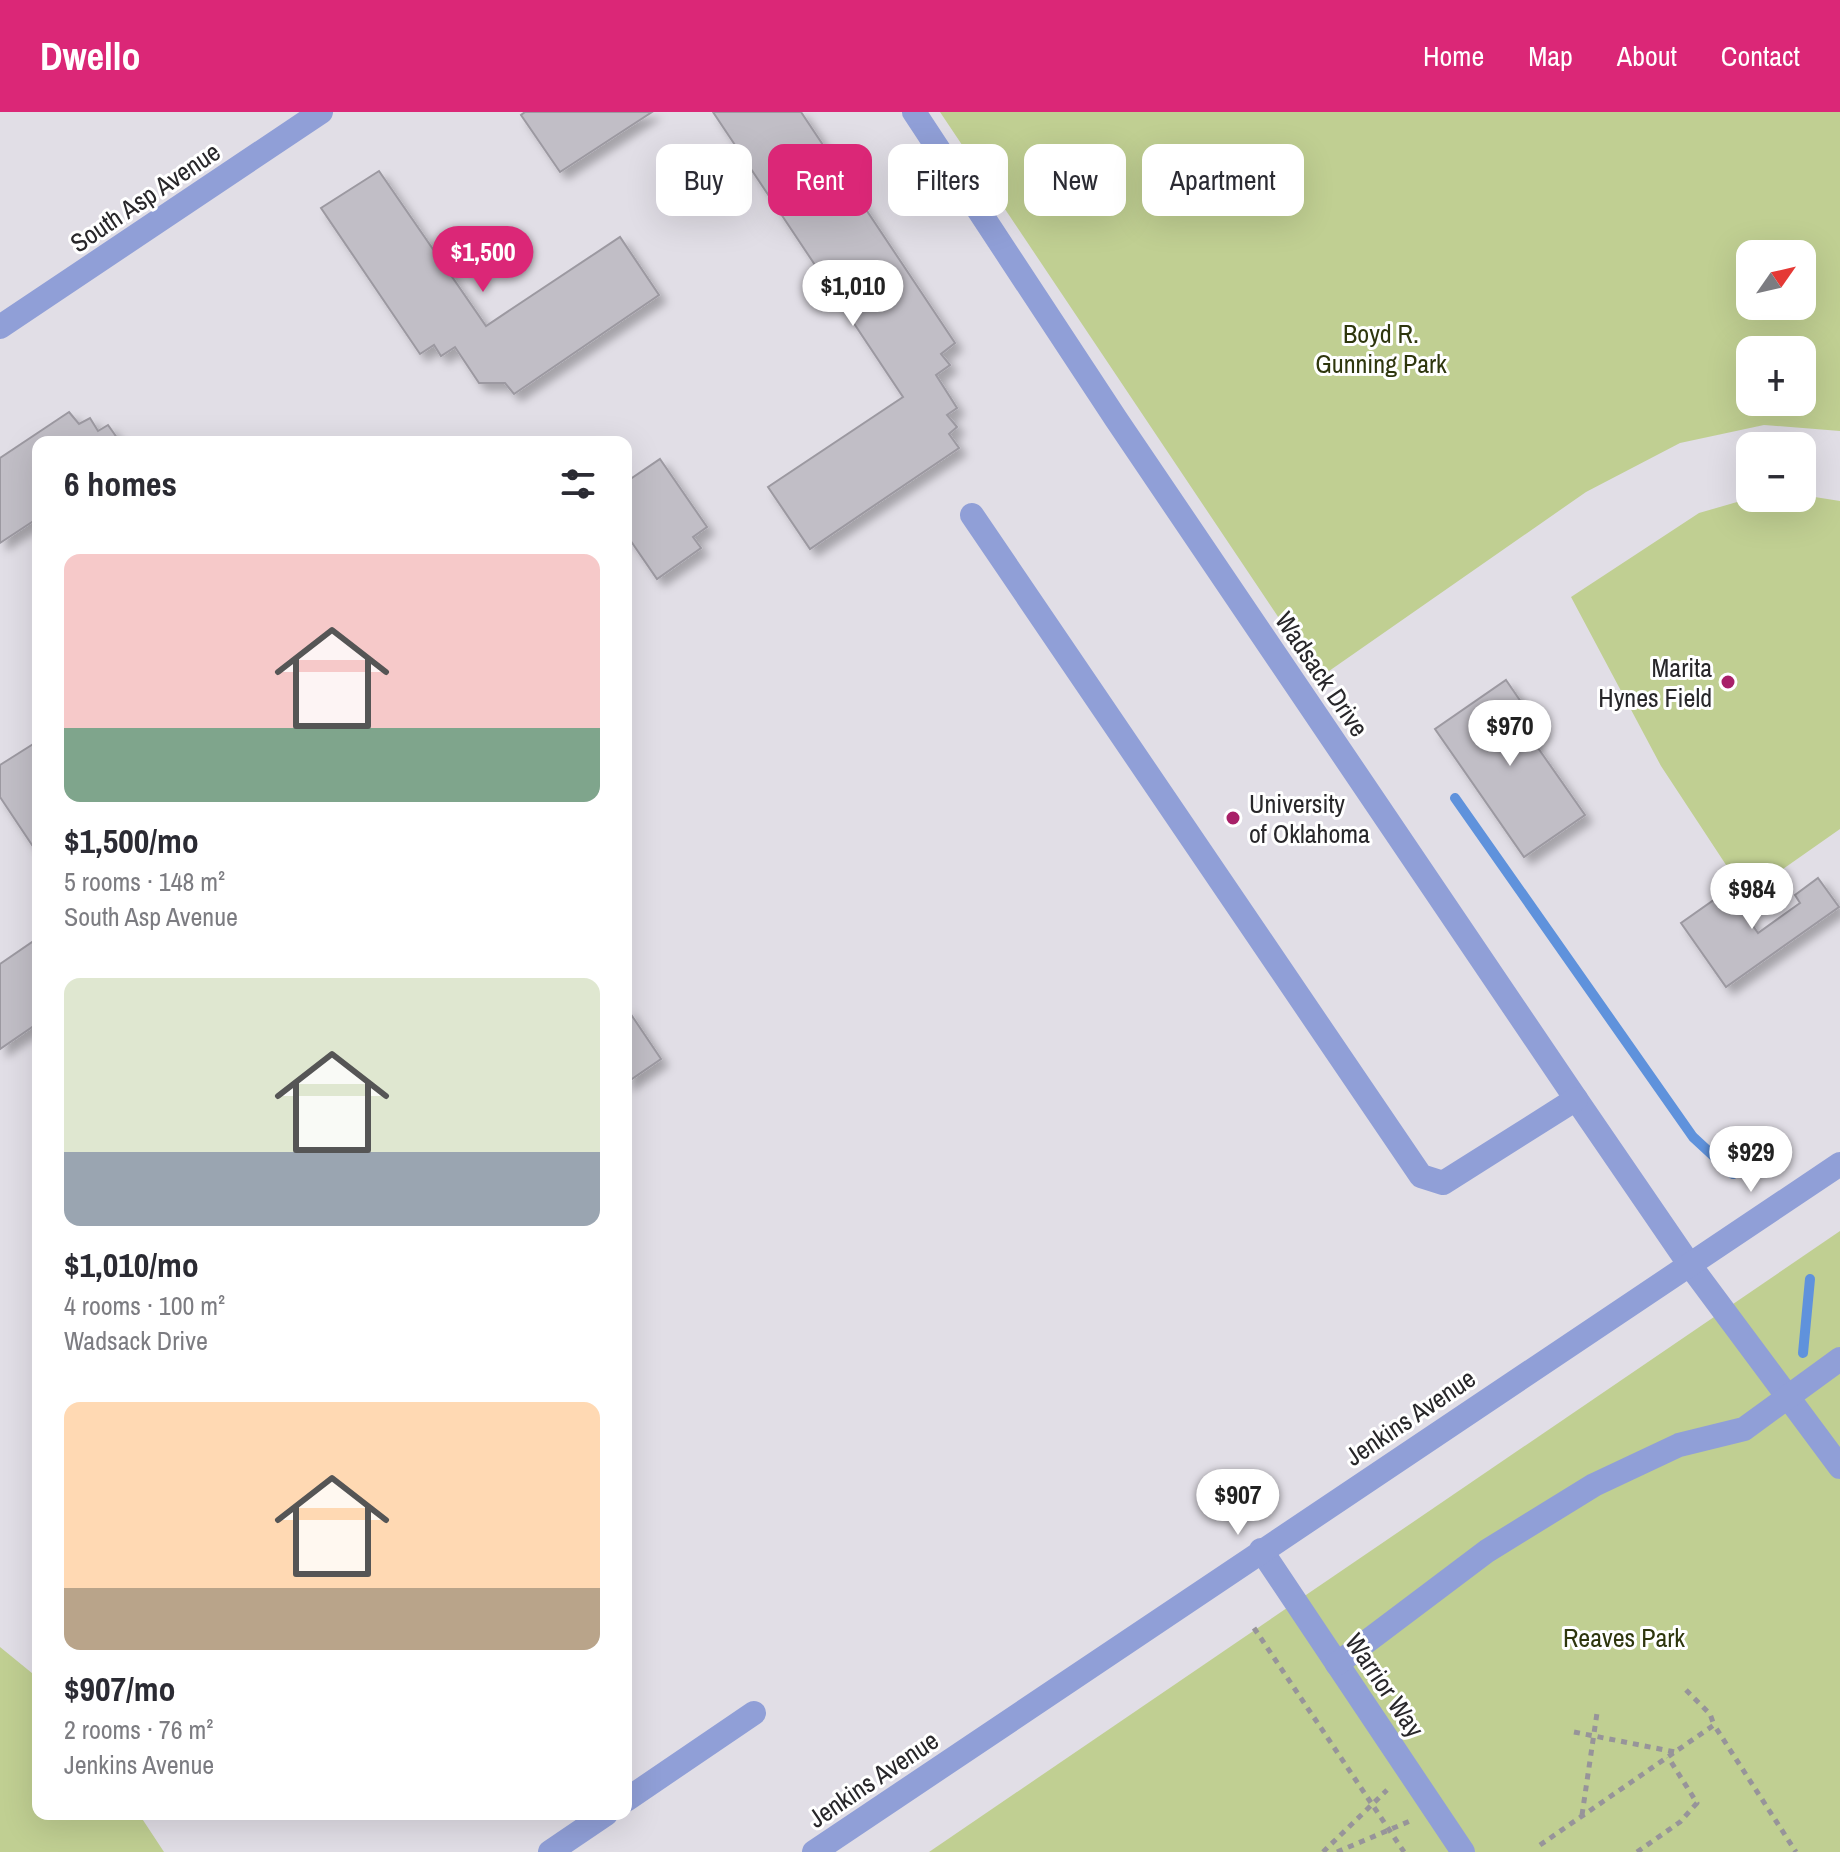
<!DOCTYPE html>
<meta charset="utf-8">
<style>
body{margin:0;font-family:"Archivo Narrow",sans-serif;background:#f7f7f7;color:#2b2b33;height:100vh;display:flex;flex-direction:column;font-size:30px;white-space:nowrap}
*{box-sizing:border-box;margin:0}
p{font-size:26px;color:#7c7c81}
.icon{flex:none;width:44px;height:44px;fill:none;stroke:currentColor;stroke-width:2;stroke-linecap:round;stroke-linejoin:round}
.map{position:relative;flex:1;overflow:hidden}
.details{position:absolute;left:32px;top:324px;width:600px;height:1384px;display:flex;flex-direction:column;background:#fff;border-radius:16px;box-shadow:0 8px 32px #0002}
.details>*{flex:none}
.top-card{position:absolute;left:656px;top:32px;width:760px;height:72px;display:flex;gap:16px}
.needle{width:52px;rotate:56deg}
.fabs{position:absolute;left:1736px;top:128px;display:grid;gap:16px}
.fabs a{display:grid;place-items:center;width:80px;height:80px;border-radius:16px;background:#fff;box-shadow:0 8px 32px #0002;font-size:40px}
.price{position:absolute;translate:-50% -68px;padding:0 18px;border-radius:28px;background:#fff;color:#222;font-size:26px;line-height:52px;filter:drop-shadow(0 2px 4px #0008)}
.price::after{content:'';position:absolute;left:50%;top:48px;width:24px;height:18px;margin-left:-12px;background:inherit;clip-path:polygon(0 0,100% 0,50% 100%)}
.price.selected{background:#db2777;color:#fff}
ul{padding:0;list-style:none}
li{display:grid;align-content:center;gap:16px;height:424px;padding:0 32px}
li span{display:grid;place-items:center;height:248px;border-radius:16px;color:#555}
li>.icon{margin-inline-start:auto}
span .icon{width:144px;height:144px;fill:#fffc;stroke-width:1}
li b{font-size:34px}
h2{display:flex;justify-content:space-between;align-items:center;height:96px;padding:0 32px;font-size:34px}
.pill{padding:0 28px;border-radius:16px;background:#fff;box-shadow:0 8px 32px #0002;font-size:28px;line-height:72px}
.pill.selected{background:#db2777;color:#fff}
header{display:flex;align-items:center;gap:48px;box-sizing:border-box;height:112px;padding:0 40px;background:#db2777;color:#fff}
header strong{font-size:38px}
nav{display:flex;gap:44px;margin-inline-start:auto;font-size:28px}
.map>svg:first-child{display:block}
</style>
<header>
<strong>Dwello</strong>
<nav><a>Home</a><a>Map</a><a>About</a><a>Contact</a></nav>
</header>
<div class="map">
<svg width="1840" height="1740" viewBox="0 0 1840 1740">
<defs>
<filter id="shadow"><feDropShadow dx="7" dy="7" stdDeviation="4" flood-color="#0004"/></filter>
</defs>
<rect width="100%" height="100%" fill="#e1dee6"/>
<g fill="#c0cf92" fill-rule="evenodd">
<path d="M940,0H1840V319L1764,313L1680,331L1586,380L1319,566ZM1750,142H1802V194H1750ZM1750,238H1802V290H1750Z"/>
<polygon points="1802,383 1840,389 1840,717 1766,769 1732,762 1661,654 1571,485 1699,401 1744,388 1802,386"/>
<polygon points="1840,1119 1840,1740 929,1740"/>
<polygon points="0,1535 38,1566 38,1702 139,1702 164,1740 0,1740"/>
</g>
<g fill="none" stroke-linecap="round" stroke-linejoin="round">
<g stroke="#5f92dc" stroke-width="10">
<polyline points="1455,686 1693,1025 1733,1062"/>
<polyline points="1803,1241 1810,1167"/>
</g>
</g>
<g fill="#c1bec6" stroke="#9c99a1" stroke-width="2" filter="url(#shadow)">
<polygon points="525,0 652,0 560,60 521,3"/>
<polygon points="713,0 801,0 955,231 941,242 950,253 936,263 957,296 947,303 957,315 949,322 959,336 810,437 768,375 903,285"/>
<polygon points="379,59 486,214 620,125 659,183 514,282 505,271 479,271 455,235 441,244 434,233 420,242 321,96"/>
<polygon points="69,300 79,312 90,306 98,319 108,313 120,330 38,330 38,406 0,431 0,346"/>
<polygon points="660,347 707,415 693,425 701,436 657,467 626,422 626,370"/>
<polygon points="1506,568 1541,619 1531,626 1585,703 1524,745 1435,617"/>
<polygon points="38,629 38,742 0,685 0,653"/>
<polygon points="1818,766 1839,795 1726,875 1681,811 1728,778 1758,821 1800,791 1795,783"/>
<polygon points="38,826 38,911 0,937 0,852"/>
<polygon points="626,895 661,947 626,971"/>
</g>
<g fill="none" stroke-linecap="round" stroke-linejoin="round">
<g stroke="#97949a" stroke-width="5" stroke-dasharray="6 6" stroke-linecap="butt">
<polyline points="1254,1516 1404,1740"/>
<polyline points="1686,1578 1710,1602 1714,1613"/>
<polyline points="1574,1620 1675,1640"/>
<polyline points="1582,1703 1597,1601"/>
<polyline points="1540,1733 1714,1613 1796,1740"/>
<polyline points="1323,1740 1387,1678"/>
<polyline points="1337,1740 1410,1709"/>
<polyline points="1637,1740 1680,1710 1697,1691 1668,1645"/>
</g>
<g stroke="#909fd7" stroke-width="24">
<polyline points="914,0 1116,307 1576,987 1689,1152 1840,1355"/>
<polyline points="0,215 321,0"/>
<polyline points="972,403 1421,1064 1443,1071 1576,987"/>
<polyline points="1261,1438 1463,1740"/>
<polyline points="1337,1552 1487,1439 1594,1373 1679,1333 1744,1317 1840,1247"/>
<polyline points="626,1688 754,1601"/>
<polyline points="550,1740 606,1702"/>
<polyline points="814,1740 1840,1052"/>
</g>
</g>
<g fill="#a82068" stroke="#fff" stroke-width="3">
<circle cx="1728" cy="570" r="8"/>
<circle cx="1233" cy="706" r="8"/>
</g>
<g text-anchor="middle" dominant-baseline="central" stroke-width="6" stroke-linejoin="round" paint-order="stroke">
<g font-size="26" fill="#28272a" stroke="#fff">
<text transform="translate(145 85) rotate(-34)">South Asp Avenue</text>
<text transform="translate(1322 562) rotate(56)">Wadsack Drive</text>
<text transform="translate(1410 1305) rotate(-34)">Jenkins Avenue</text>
<text transform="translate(1385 1573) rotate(56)">Warrior Way</text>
<text transform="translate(873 1667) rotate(-34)">Jenkins Avenue</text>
</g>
<g font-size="26" fill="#2e360d" stroke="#fff">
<text x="1381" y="221">Boyd R.<tspan x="1381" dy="30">Gunning Park</tspan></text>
<text x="1624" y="1525">Reaves Park</text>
</g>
<g font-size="26" fill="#28272a" stroke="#fff" text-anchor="end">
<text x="1712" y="555">Marita<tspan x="1712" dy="30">Hynes Field</tspan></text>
<text x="1249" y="691" text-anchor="start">University<tspan x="1249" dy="30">of Oklahoma</tspan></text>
</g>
</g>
</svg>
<div class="fabs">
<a><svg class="needle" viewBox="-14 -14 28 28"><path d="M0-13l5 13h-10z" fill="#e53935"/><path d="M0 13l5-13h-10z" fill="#7c7c81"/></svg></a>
<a>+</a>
<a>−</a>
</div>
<b class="price selected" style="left:483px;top:182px">$1,500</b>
<b class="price" style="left:853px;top:216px">$1,010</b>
<b class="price" style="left:1510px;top:656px">$970</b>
<b class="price" style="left:1752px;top:819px">$984</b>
<b class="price" style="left:1751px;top:1082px">$929</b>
<b class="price" style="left:1238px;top:1425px">$907</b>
<div class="top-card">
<a class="pill">Buy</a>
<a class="pill selected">Rent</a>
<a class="pill">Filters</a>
<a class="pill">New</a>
<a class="pill">Apartment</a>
</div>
<section class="details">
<h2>6 homes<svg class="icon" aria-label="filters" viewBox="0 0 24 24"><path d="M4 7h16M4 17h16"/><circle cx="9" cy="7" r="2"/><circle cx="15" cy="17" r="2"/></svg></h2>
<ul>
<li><span style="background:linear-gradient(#f6c9c9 70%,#7fa58c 0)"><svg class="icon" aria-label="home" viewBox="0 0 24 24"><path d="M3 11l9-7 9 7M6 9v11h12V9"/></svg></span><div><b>$1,500/mo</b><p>5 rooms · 148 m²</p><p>South Asp Avenue</p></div></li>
<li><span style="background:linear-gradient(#dfe7d0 70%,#9aa5b1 0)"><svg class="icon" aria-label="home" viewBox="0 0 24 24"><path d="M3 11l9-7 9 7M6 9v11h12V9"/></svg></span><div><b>$1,010/mo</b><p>4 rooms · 100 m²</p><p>Wadsack Drive</p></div></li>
<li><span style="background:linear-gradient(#ffd9b3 75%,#b9a48a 0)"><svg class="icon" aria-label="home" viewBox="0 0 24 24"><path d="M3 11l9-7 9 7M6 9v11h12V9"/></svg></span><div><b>$907/mo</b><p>2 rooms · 76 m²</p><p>Jenkins Avenue</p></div></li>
</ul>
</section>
</div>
